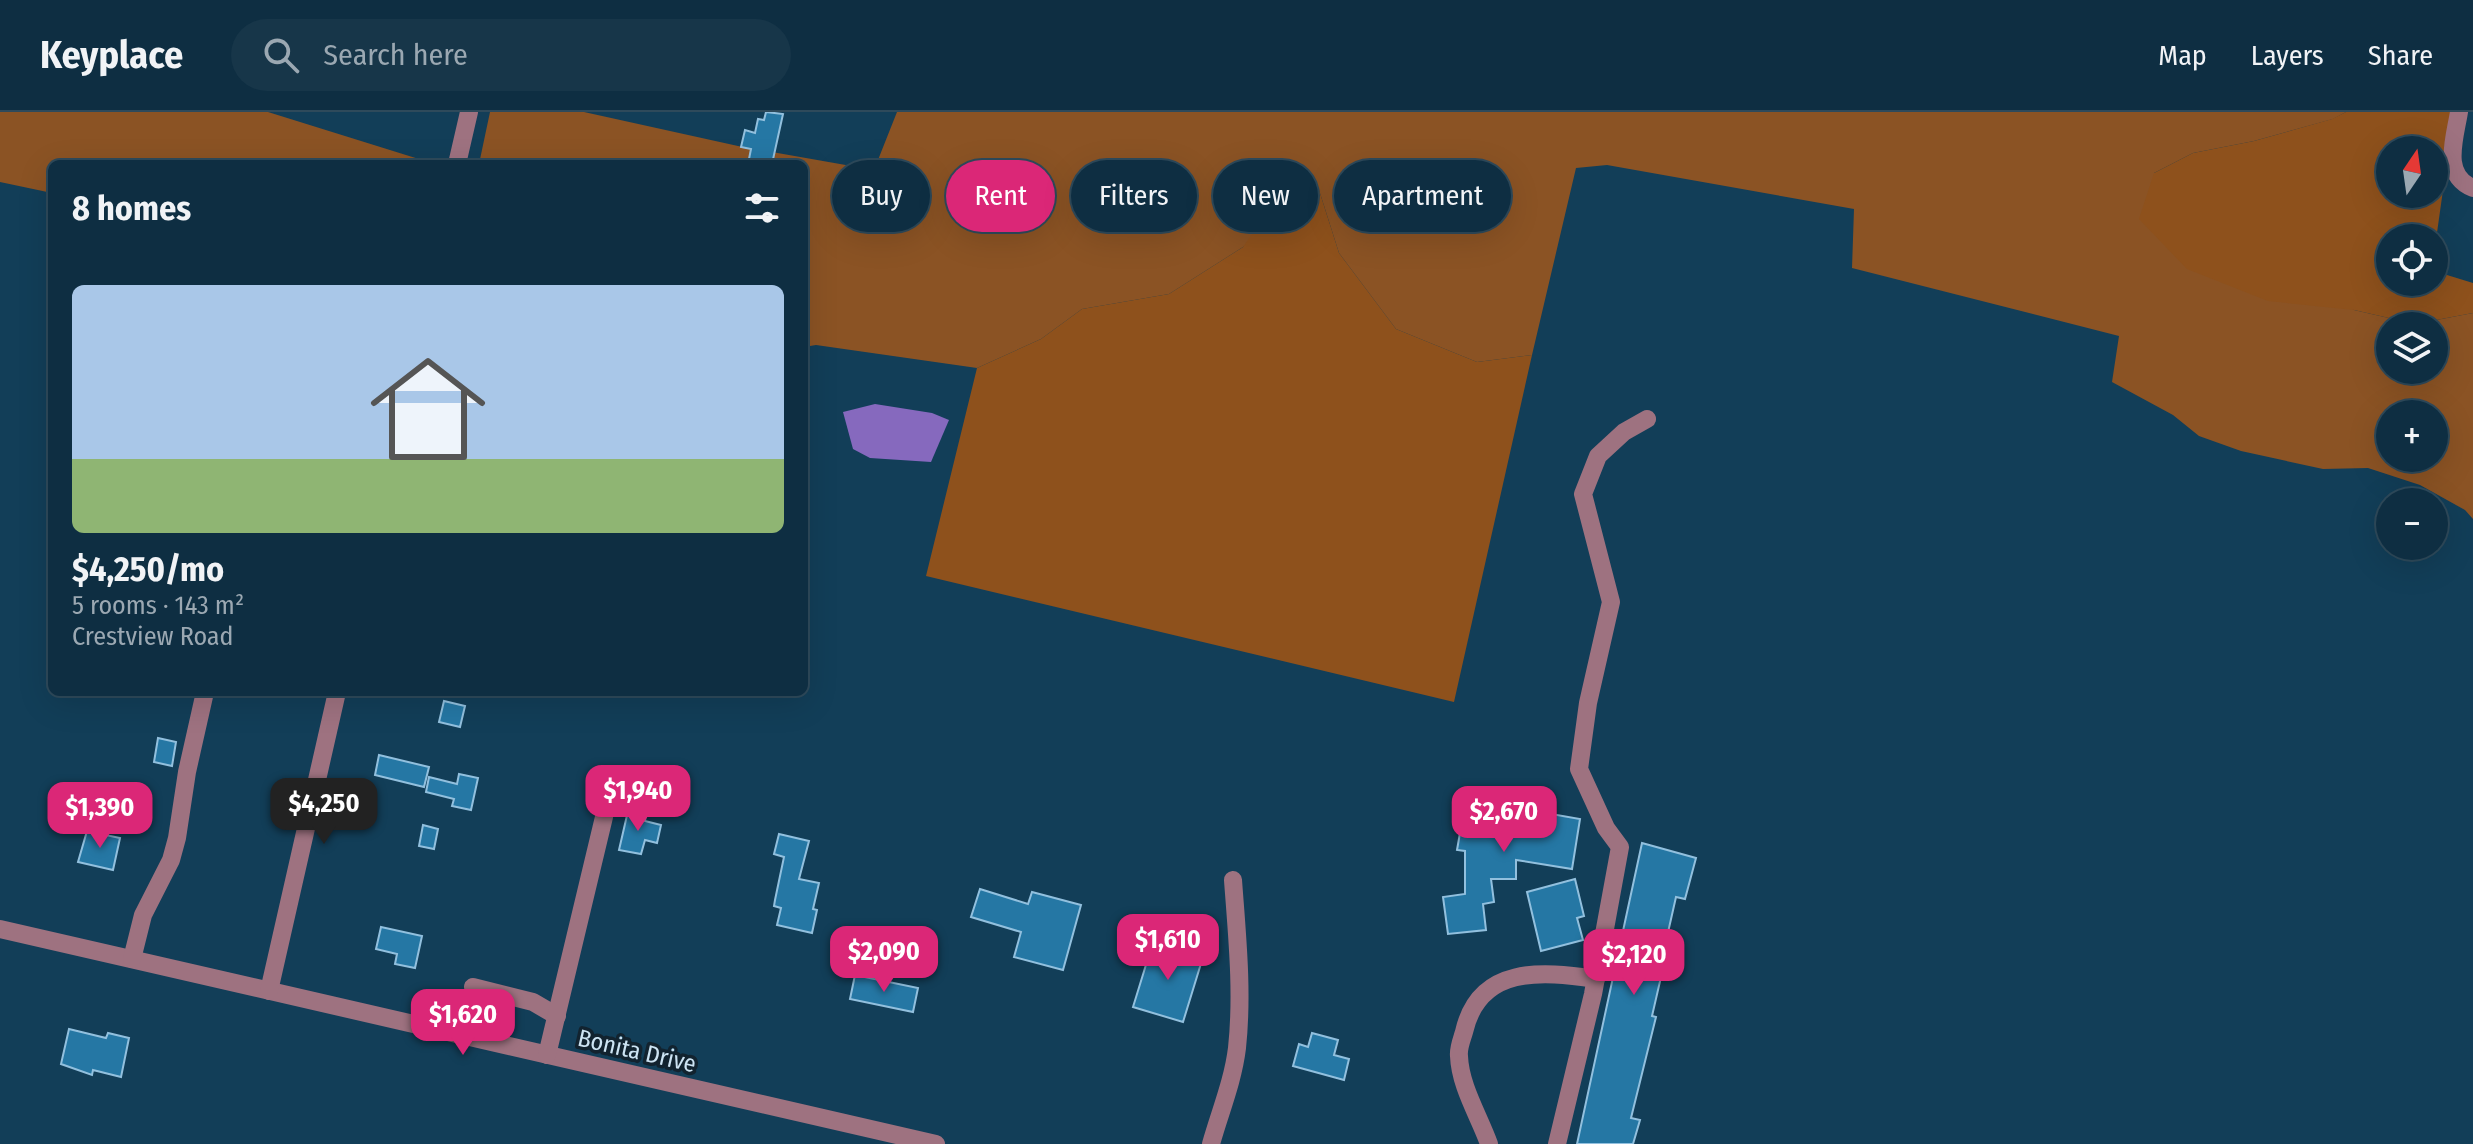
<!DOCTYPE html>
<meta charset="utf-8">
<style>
body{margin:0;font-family:"Fira Sans Condensed",sans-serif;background:#173649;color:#f1f3f6;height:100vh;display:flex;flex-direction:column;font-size:30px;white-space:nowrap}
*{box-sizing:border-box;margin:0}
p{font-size:26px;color:#9ba8b2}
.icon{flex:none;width:44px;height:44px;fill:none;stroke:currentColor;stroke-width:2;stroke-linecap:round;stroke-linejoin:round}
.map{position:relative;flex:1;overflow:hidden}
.side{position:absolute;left:48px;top:48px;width:760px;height:536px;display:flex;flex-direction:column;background:#0e2e42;border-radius:12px;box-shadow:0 8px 32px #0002,0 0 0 2px #2e4a5b}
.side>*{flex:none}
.top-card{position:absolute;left:832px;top:48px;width:760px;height:72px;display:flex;gap:16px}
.needle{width:52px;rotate:13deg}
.tools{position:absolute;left:2376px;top:24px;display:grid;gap:16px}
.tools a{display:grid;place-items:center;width:72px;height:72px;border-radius:50%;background:#0e2e42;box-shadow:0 8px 32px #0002,0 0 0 2px #2e4a5b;font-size:40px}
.price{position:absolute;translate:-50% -68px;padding:0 18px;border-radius:16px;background:#db2777;color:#fff;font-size:26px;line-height:52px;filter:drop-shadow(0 2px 4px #0008)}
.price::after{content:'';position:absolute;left:50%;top:48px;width:24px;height:18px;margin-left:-12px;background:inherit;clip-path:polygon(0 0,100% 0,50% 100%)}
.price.current{background:#222;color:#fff}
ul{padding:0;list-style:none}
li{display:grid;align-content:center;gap:16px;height:424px;padding:0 24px}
li span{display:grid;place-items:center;height:248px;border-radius:12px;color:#555}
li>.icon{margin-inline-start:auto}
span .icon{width:144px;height:144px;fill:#fffc;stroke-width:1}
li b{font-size:34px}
h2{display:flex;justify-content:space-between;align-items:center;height:96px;padding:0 24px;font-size:34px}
.pill{padding:0 28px;border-radius:36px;background:#0e2e42;box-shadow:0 8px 32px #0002,0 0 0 2px #2e4a5b;font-size:28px;line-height:72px}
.pill.current{background:#db2777;color:#fff}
header{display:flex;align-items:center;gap:48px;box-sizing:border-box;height:112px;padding:0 40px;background:#0e2e42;border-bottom:2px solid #2e4a5b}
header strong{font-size:38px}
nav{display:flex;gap:44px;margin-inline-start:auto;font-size:28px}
.search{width:560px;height:72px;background:#173649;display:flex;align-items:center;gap:20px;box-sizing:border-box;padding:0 28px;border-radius:44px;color:#9ba8b2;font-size:30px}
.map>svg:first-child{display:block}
</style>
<header>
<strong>Keyplace</strong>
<div class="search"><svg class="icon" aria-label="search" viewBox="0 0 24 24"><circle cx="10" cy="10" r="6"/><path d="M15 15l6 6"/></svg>Search here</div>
<nav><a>Map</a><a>Layers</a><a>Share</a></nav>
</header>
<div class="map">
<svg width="2473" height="1032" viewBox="0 0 2473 1032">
<rect width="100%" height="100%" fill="#123e58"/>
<g fill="#8b5324" fill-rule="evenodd">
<polygon points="0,0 268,0 422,48 422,52 52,52 52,81 0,70"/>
<path d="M490,0H584L738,34L874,58L897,0H2346L2333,7L2254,29L2193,41L2154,61L2354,198L2415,212L2473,201V407L2465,398L2420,373L2368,356L2323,357L2241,339L2199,324L2173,303L2112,270L2119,224L1852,156L1854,97L1607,53L1576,56L1532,243L1477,250L1396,217L1339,141L1319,78L1243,135L1169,182L1082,197L1041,227L977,256L816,233L804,235V52H479ZM2390,214H2434V258H2390ZM2390,302H2434V346H2390Z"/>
</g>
<g fill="#8e511c" fill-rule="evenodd">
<path d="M2346,0H2454L2434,142V126H2390V170H2434V159L2473,171V201L2415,212L2354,198L2268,189L2187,157L2139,107L2154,61L2193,41L2254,29L2332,7ZM2390,38H2434V82H2390Z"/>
<polygon points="1285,75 1319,78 1339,141 1396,217 1477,250 1532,243 1454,590 926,464 977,256 1041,227 1082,197 1169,182 1243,135"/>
</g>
<polygon fill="#8669be" points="875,292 932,301 949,308 931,350 870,346 853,337 843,300"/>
<g fill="#2577a4" stroke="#92c0de" stroke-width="2">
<polygon points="766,0 783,2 772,52 748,52 751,37 741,35 745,18 755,21 758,7 764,8"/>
<polygon points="444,589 465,594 460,615 439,610"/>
<polygon points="158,626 176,630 172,654 154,650"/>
<polygon points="379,643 429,655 424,675 375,663"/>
<polygon points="459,662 478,666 471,698 452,694 454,687 426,680 429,665 457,672"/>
<polygon points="1466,687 1580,707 1572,757 1516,748 1516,767 1491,767 1494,790 1483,792 1486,818 1448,822 1443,785 1465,782 1465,739 1457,738"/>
<polygon points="628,699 646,703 645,709 661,713 657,731 645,728 641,742 619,738"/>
<polygon points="423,713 438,717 434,737 419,734"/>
<polygon points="87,719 120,726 113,758 78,750"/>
<polygon points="779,722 809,729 799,767 819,771 813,797 817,798 812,821 777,813 781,796 774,794 775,788 784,745 774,742"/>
<polygon points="1642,731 1696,746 1685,787 1676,785 1664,838 1667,839 1652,904 1656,905 1631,1006 1640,1008 1633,1032 1577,1032"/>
<polygon points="1575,767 1584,804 1577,806 1583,828 1541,839 1527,780"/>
<polygon points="980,777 1028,792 1032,780 1081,793 1063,858 1014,845 1021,820 971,805"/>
<polygon points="381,815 422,824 415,856 395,852 397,842 376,837"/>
<polygon points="1153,830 1203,845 1183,910 1133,895"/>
<polygon points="855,863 918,876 913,900 850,887"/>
<polygon points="69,917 106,926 108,921 129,926 121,965 93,958 92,963 61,952"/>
<polygon points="1312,921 1338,928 1334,943 1349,947 1344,968 1293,954 1299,932 1308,935"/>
</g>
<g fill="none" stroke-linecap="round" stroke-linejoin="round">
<g stroke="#9e7280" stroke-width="18">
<path d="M2459,0C2455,26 2441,63 2473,76"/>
<polyline points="457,52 469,0"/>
<polyline points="0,817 936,1032"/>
<polyline points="132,847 143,803 171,748 177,726 187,660 205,580"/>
<polyline points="473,875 533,890 557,904"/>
<polyline points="269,879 337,580"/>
<polyline points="547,943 604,705"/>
<path d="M1211,1032C1220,1000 1233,969 1237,936C1243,880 1237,823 1233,768"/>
<path d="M1489,1032C1479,1004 1460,974 1459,944C1458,936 1462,927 1464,920C1479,853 1542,859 1596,867"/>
<polyline points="1557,1032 1593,882 1620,735 1606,716 1579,657 1588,591 1611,490 1583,382 1598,344 1624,320 1647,307"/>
</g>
</g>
<g text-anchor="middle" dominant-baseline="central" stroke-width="7" stroke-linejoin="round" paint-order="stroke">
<g font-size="24" fill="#cde4f3" stroke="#12232f">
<text transform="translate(637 939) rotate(13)">Bonita Drive</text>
</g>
</g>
</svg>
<div class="tools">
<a><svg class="needle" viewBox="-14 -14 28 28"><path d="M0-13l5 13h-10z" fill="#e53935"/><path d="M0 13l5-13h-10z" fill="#9ba8b2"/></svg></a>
<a><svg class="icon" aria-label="locate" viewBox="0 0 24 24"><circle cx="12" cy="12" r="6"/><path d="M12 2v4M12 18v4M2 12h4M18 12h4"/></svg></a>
<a><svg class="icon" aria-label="layers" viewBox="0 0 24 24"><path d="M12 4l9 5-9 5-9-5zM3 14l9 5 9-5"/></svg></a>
<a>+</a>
<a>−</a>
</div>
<b class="price" style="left:638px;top:721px">$1,940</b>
<b class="price current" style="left:324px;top:734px">$4,250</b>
<b class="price" style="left:100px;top:738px">$1,390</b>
<b class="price" style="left:1504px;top:742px">$2,670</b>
<b class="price" style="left:1168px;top:870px">$1,610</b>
<b class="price" style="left:884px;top:882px">$2,090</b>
<b class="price" style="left:1634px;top:885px">$2,120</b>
<b class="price" style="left:463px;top:945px">$1,620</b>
<div class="top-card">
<a class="pill">Buy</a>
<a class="pill current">Rent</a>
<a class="pill">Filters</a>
<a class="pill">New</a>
<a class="pill">Apartment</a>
</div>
<section class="side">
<h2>8 homes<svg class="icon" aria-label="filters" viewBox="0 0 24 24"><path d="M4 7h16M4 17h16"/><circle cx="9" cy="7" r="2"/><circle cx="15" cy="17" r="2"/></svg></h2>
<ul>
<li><span style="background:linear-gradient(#a9c7e8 70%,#8fb573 0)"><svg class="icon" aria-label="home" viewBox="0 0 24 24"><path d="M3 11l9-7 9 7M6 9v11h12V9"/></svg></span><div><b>$4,250/mo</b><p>5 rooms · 143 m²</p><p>Crestview Road</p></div></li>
</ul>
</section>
</div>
